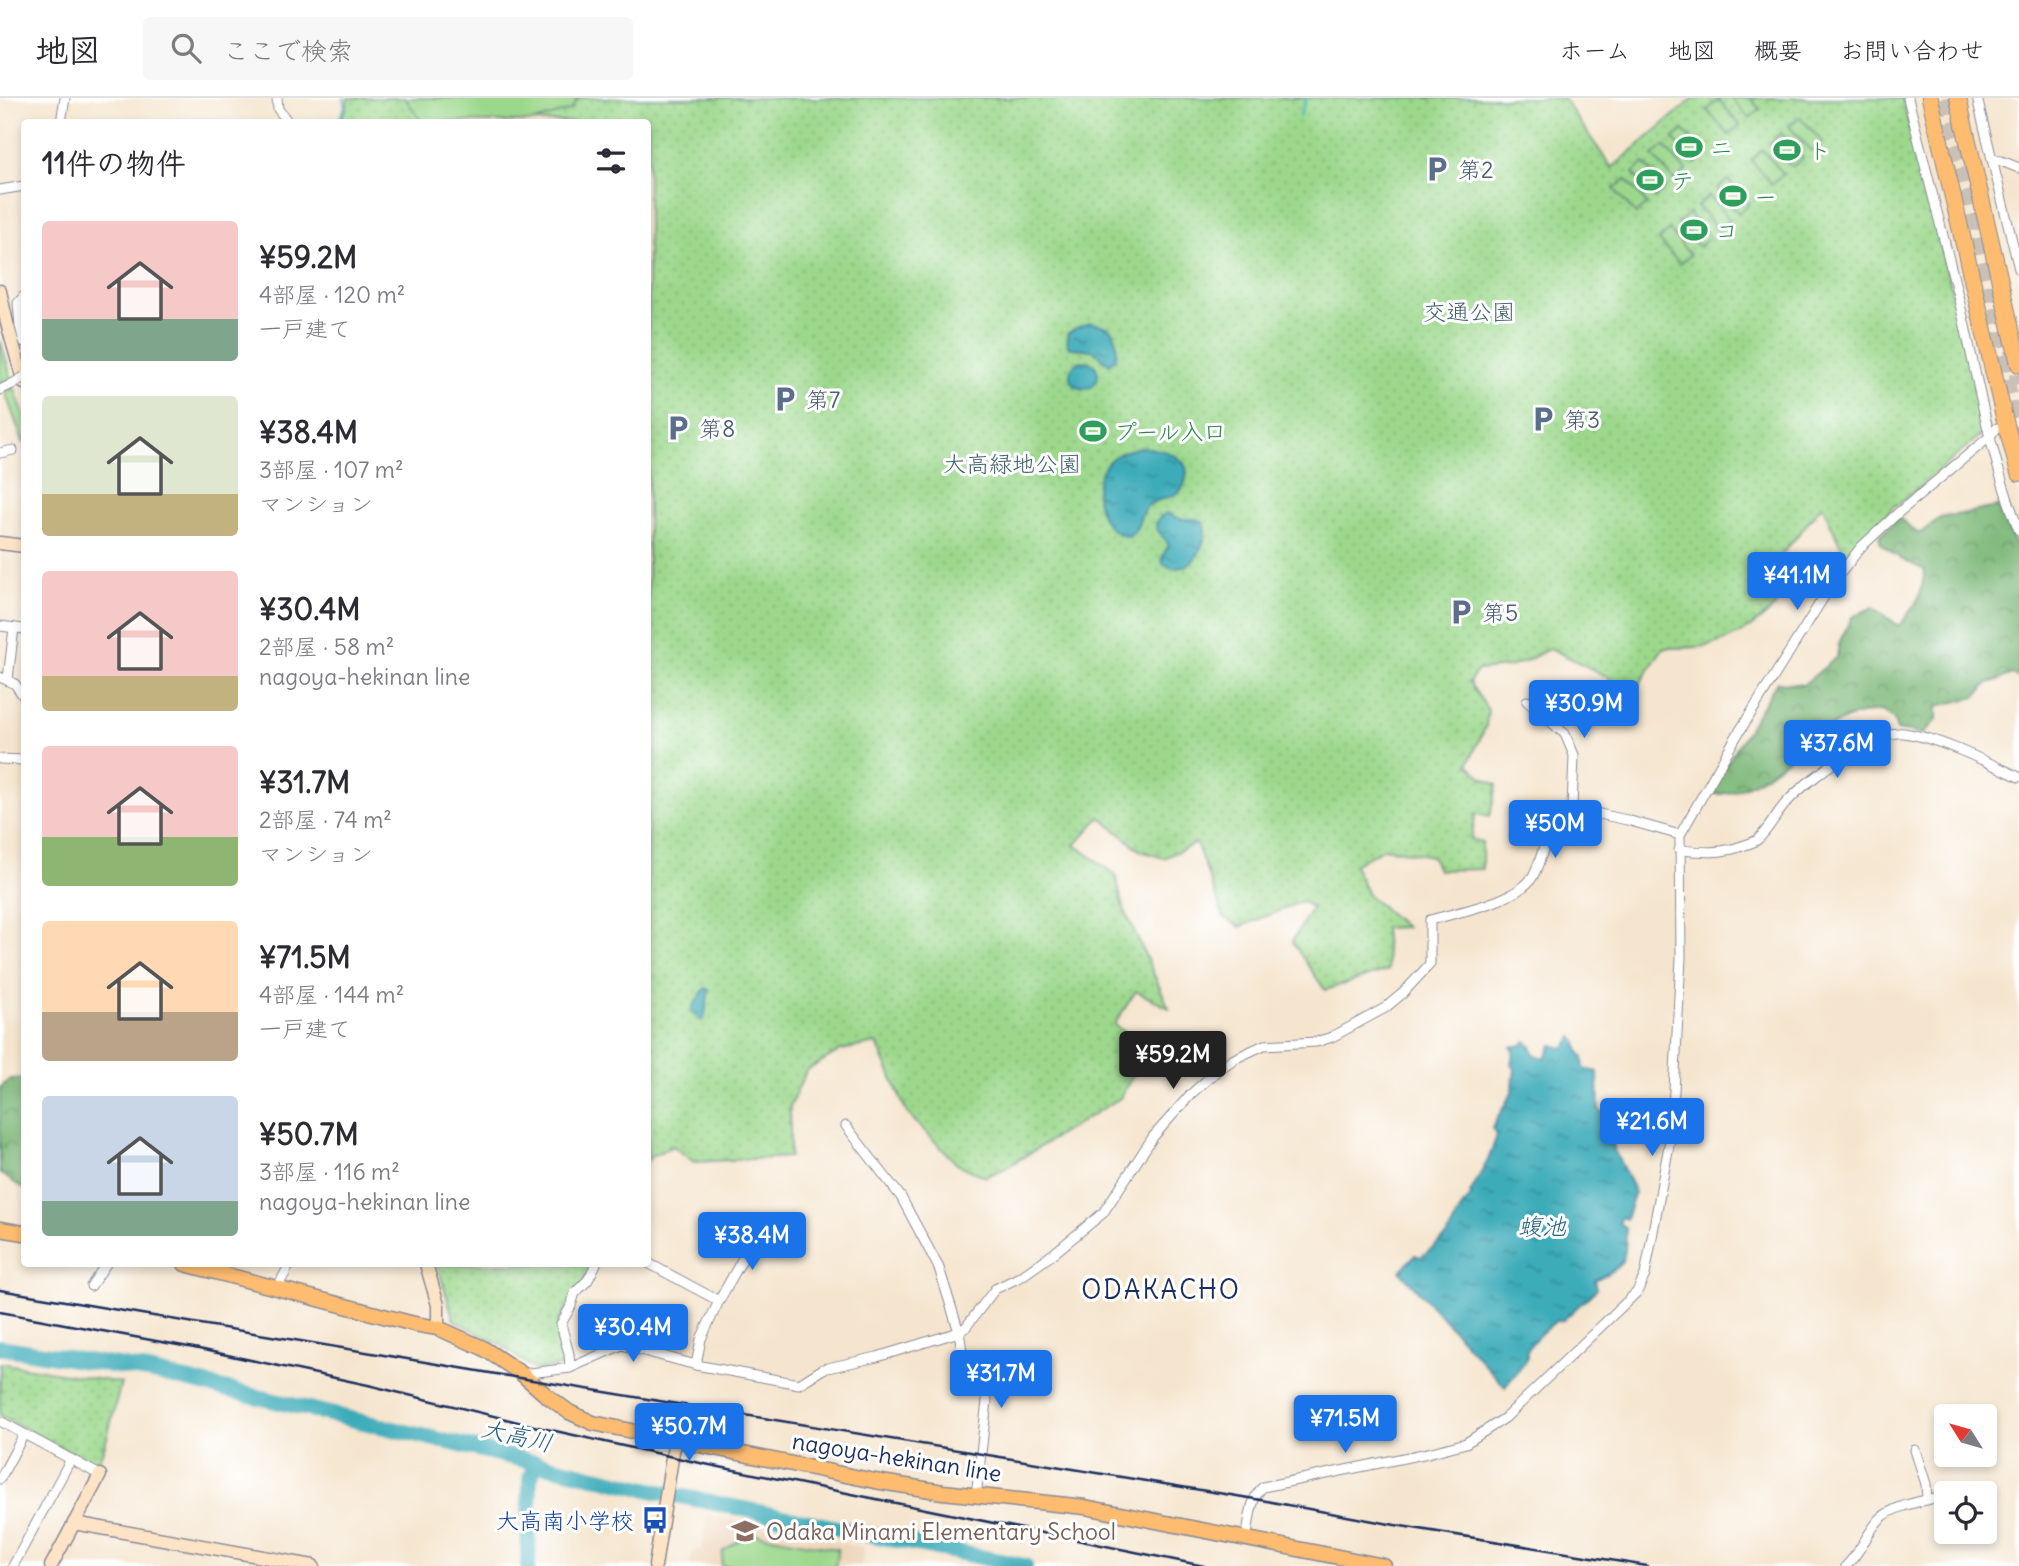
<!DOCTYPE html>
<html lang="ja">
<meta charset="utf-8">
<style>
body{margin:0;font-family:Delius,"Klee One",sans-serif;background:#f7f7f7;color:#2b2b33;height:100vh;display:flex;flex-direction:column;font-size:26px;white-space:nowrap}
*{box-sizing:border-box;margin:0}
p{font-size:23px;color:#7c7c81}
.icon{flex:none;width:38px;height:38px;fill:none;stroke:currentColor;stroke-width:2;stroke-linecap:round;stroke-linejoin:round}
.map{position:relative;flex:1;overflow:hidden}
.panel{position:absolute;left:21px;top:21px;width:630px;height:1148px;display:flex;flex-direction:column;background:#fff;border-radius:7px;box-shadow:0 4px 10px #0003}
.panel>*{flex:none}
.needle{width:46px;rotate:307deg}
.fabs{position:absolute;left:1934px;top:1306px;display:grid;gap:14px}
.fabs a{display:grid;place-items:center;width:63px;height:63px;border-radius:7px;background:#fff;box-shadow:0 4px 10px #0003;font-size:35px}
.price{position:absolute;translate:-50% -60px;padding:0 16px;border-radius:7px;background:#1a73e8;color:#fff;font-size:23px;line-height:46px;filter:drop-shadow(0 2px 4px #0008)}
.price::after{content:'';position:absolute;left:50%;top:42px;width:21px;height:16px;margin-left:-10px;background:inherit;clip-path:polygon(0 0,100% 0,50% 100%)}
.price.current{background:#222;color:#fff}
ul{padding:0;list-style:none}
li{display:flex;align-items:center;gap:21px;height:175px;padding:0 21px}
li span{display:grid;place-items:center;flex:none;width:196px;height:140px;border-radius:7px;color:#555}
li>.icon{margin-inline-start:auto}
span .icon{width:84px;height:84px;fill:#fffc;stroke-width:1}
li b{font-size:30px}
h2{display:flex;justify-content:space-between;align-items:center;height:84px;padding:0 21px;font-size:30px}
header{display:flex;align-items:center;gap:42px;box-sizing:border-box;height:98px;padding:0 35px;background:#fff;border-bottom:2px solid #e1e1e2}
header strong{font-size:33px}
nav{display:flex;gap:38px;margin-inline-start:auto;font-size:24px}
.search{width:490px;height:63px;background:#f7f7f7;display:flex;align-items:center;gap:18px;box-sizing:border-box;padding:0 24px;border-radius:7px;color:#7c7c81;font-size:26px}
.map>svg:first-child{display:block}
</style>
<header>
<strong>地図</strong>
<div class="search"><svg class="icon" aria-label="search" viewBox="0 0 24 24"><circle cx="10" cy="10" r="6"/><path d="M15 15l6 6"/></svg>ここで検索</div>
<nav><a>ホーム</a><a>地図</a><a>概要</a><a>お問い合わせ</a></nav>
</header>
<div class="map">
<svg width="2019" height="1468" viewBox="0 0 2019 1468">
<defs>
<pattern id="grass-tufts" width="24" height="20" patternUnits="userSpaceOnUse" patternTransform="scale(1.75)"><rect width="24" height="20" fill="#9cd88c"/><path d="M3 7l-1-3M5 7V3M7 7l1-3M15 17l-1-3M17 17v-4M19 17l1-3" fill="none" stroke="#86ba7b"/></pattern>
<pattern id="forest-crowns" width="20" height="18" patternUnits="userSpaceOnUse" patternTransform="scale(1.75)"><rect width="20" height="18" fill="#7db878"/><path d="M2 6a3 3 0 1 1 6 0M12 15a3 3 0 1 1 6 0" fill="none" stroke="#669666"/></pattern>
<pattern id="park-dots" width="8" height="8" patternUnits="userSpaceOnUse" patternTransform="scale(1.75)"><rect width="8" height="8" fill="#9cd88c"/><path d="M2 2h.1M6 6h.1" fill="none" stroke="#86ba7b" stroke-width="1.8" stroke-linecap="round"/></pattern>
<pattern id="water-ripples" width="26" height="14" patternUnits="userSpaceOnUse" patternTransform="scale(1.75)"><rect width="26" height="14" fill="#3cacb9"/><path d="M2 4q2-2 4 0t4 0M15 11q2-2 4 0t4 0" fill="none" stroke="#328c9a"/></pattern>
</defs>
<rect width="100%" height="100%" fill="#fff"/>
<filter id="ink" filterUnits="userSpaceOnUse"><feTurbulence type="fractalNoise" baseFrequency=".0143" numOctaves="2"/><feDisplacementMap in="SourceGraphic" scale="14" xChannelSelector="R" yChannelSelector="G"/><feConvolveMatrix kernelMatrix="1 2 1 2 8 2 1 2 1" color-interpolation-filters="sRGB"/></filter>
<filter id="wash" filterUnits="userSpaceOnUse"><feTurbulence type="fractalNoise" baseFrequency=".00686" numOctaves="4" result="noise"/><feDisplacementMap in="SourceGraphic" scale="28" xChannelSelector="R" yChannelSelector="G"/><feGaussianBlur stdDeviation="1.57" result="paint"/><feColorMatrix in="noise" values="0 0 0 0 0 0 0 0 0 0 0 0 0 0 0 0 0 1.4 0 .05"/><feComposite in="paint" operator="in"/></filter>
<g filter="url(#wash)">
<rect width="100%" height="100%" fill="#f5e5ce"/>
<polygon fill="#eed6bb" points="707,1417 864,1450 861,1468 690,1468 692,1455 702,1451"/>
<g fill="url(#grass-tufts)" stroke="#5c8475" stroke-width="2">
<polygon points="0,242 12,282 2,287 0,280"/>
<polygon points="14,289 24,318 24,347 5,294"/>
</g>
<g fill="url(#forest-crowns)" stroke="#4c746b" stroke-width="2">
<path d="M1998,409L2019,455V580L2012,576L1988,586L1975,599L1937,608V621L1923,636L1897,632L1894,622L1882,613C1868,614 1854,616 1841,623C1807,638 1749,705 1711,695L1712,690L1777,584L1803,587L1837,559L1839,545L1852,519L1873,509L1899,528C1917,505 1921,502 1925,472L1901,461L1881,446L1879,438L1899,420L1919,436L1940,420Z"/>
<polygon points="24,980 24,1091 0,1075 0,990 10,981"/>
</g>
<g fill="url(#park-dots)" stroke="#5c8475" stroke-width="2">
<path d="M348,0H1563L1612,70L1694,0H1902L1988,331L1899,406L1895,407L1846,459L1822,407L1759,485L1782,500C1765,521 1740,539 1714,546C1698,551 1679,549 1663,550L1631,599L1616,588L1608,579L1550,550L1524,564L1508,569L1478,572L1469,584L1488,612L1486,628L1468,666L1483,680L1497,687L1490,718L1476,716L1471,741L1482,744V771L1438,772L1432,758L1384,750L1354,767L1368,797L1405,829L1384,830L1388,872L1325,892L1292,844L1312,810L1302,803L1240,829L1224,819L1196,745L1164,760L1141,753L1100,719L1075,747L1116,777L1122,806L1169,910L1136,893L1114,927L1128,936L1146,954L1120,1000L1005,1070L985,1079L957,1066L907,1015L877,945L841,952L806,973L790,1008V1059L694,1064L673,1048L651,1058L648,1063V24H340L347,8Z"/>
<polygon points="437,1166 594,1166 557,1225 567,1267 535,1272 501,1247 454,1222"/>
<polygon points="0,1265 121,1285 105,1347 96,1368 0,1318"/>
</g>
<g fill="#9cd88c" stroke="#5c8475" stroke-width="2">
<polygon points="405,0 578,0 571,12 532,24 422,24"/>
<polygon points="1731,0 1750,0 1760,11 1749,20"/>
<polygon points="1719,2 1740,27 1729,37 1707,12"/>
<polygon points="1800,19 1822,44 1811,53 1789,28"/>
<polygon points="1683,32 1705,57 1695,66 1673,41"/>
<polygon points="1781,35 1803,60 1792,69 1770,45"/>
<polygon points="1664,48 1686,73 1675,83 1653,58"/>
<polygon points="1762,52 1784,76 1772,86 1751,62"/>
<polygon points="1644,65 1666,90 1655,100 1633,75"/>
<polygon points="1626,81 1647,106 1636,116 1614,91"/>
<polygon points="1728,82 1749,106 1738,115 1717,91"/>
<polygon points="1709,98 1730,122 1718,132 1697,108"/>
<polygon points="1689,115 1710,139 1699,149 1678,125"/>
<polygon points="1669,132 1690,157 1680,166 1659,142"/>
<polygon points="750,1435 838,1451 835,1468 721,1468 723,1453"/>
</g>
<g fill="url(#water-ripples)" stroke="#2c6e8c" stroke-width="2">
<path d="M1090,225C1114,227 1119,236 1116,260L1109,266C1102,262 1102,258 1096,254C1087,249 1077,252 1068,249L1067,236L1076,230Z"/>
<circle cx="1084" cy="277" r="14"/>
<path d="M1143,349C1159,351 1192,357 1186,380C1185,386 1183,390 1179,394C1170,401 1157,400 1149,407C1137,416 1142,429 1129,439C1099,435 1088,391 1105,368C1113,356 1129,351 1143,349Z"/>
<path d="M1167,415L1180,421H1197L1204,425C1209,448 1189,482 1163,466L1162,460L1169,447L1157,431L1156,425L1161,418Z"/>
<polygon points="705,890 709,892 704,922 700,922 692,914 692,910"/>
<path d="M1573,939C1580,945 1577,954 1583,959L1584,971L1598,974L1599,1011L1607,1018C1604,1031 1616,1039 1614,1052L1635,1094L1626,1121L1622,1119L1619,1125L1626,1130C1625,1166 1626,1166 1595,1182L1597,1191L1563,1222L1556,1223L1539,1237L1527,1251V1262L1505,1289L1400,1173L1415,1157L1421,1159L1447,1138L1462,1109L1472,1097L1470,1095L1488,1062L1497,1037L1492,1030L1512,994L1515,971L1512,967L1514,953L1511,949L1522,947L1526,943L1531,948L1534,957L1545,960L1552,947L1564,950Z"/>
</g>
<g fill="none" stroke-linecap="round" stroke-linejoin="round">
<g stroke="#3cacb9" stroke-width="2.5">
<polyline points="1300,18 1306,0"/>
<polyline points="338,24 345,9 344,0"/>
</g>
<g stroke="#3cacb9" stroke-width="16">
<polyline points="0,1249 148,1273 655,1393 1025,1468"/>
<polyline points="528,1468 530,1381 536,1364"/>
</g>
</g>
</g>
<g filter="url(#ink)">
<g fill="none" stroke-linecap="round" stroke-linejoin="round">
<polyline stroke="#c9c1b8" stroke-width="9" stroke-dasharray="9 4.5" stroke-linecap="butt" points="2004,324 2019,312"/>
<g stroke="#c9c1b8" stroke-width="16" stroke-dasharray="16 8" stroke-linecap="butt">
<polyline points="1943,0 2019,337"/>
<polyline points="2012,252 2019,286"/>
</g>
<defs>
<g id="street">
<polyline points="277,0 278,11 288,24"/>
<path d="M1908,0C1926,73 1946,146 1963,219C1979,290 1992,364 2019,432"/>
<polyline points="1977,0 2019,171"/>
<polyline points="61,24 65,0"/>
<polyline points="1992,61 2001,63 2019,70"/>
<polyline points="0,92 24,88"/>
<polyline points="24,227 20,228 24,244"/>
<polyline points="20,228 18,205 24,198"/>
<polyline points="0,292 12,286"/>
<polyline points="0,355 13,352"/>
<polyline points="0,528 24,531"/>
<polyline points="0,579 15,586 24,599"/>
<polyline points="8,581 14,530"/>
<polyline points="1527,603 1565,636 1574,657 1572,710"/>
<polyline points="0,661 24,662"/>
<path d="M1679,752C1701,754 1721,756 1742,748C1747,746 1753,745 1757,742C1769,732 1776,715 1787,704C1807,682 1874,631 1904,635C1939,640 1987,664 2019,679"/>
<polyline points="846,1028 901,1099 939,1170 959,1234 962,1253 979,1273 987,1303 976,1398"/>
<polyline points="648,1165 719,1203 701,1241 696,1267"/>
<polyline points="91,1188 106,1166"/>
<polyline points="277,1190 290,1166"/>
<polyline points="719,1203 759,1131"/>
<polyline points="570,1270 569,1256 561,1226 571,1208 575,1195 588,1182 596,1166"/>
<path d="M522,1276L570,1270L622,1247L696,1267L799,1286L823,1271L877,1259L959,1234L966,1229L995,1191L1022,1178L1053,1156L1103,1115L1153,1039L1191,996L1218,972L1234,961L1264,947L1316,944L1332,939L1385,910L1403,895L1430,866V822C1458,814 1519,803 1533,778C1543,759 1547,736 1553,716L1572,710L1627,722L1680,737"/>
<polyline points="0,1323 100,1377"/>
<polyline points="1915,1352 1926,1386 1927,1402"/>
<polyline points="0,1381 24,1336"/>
<path d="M1246,1441C1250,1425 1249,1401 1263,1389L1428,1355L1466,1345L1505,1320L1637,1194L1645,1177L1672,1031L1681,860L1680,737L1736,639L1830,489L1861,449L1898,415L1987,341L1997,330"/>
<polyline points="13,1468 71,1361"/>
<path d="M1846,1468C1862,1453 1868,1432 1881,1420C1895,1407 1921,1404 1938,1399"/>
</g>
<g id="secondary">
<polyline points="0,193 7,225 24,285"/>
<polyline points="0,445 24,448"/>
<polyline points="426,1166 438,1207 438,1230"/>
<polyline points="74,1425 313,1468"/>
<polyline points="51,1468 100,1377"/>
<polyline points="655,1468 675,1341"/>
</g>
<g id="primary">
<polyline points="0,1131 24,1135"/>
<polyline points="185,1166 414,1226 438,1230 483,1250 522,1276 546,1297 569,1314 593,1325 875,1383 943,1394 1085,1409 1384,1468"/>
</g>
<g id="highway">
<polyline points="1930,0 2004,319 2019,375"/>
<polyline points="1958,0 2019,266"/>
</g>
</defs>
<use href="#street" stroke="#888a96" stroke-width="11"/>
<use href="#secondary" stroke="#888a96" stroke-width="15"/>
<use href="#primary" stroke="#888a96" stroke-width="17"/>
<use href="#highway" stroke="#888a96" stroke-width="18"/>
<use href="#street" stroke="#fff" stroke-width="9"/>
<use href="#secondary" stroke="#fee4c6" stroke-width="12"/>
<use href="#primary" stroke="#fdbc70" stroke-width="14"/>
<use href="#highway" stroke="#fdbc70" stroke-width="16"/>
<g stroke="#1b2f5e" stroke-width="2.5">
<polyline points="0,1192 496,1276 1261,1402 1395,1427 1647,1468"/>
<polyline points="0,1214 194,1250 368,1287 542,1330 700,1365 1204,1468"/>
</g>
<defs>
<polyline id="street-bridge" points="12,286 24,279"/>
</defs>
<use href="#street-bridge" stroke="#888a96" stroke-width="11" stroke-linecap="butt"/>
<use href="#street-bridge" stroke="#fff" stroke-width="9"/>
</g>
</g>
<defs>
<symbol id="stadium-bare" viewBox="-9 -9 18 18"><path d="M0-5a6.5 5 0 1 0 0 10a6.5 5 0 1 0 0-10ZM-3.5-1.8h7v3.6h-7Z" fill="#2e9e5b" stroke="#fff" stroke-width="2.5" paint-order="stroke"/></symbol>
<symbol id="parking-bare" viewBox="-9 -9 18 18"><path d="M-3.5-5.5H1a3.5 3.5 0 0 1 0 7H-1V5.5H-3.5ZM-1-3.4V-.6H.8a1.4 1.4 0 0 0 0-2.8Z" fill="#5c6f8a" stroke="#fff" stroke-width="2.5" paint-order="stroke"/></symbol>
<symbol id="bus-bare" viewBox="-9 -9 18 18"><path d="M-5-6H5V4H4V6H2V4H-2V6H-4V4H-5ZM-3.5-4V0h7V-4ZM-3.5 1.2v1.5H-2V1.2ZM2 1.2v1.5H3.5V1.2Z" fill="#1a4fb4" stroke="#fff" stroke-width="2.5" paint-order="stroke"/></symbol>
<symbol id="school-bare" viewBox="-9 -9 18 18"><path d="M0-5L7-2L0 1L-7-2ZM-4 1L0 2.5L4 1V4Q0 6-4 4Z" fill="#8d6e63" stroke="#fff" stroke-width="2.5" paint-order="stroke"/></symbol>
</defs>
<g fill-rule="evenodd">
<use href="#stadium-bare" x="1670" y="30" width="38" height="38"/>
<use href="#stadium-bare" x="1768" y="33" width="38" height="38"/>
<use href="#parking-bare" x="1418" y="52" width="38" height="38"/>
<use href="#stadium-bare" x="1631" y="63" width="38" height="38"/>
<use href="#stadium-bare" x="1714" y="79" width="38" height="38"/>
<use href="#stadium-bare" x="1675" y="113" width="38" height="38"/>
<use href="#parking-bare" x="766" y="282" width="38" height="38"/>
<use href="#parking-bare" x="1524" y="302" width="38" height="38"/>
<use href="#parking-bare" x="659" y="311" width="38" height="38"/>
<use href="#stadium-bare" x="1074" y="314" width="38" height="38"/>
<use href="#parking-bare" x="1442" y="495" width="38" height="38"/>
<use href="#bus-bare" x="636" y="1403" width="38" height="38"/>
<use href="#school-bare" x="726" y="1414" width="38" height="38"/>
</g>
<g text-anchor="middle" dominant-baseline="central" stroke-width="6" stroke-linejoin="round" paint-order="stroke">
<g font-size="23" fill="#27864d" stroke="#fff" text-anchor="start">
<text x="1710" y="49">ニ</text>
<text x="1808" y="52">ト</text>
<text x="1671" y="82">テ</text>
<text x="1754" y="98">ー</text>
<text x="1715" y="132">コ</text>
<text x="1114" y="333">プール入口</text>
</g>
<g font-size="23" fill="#4e5e75" stroke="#fff" text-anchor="start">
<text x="1458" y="71">第2</text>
<text x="806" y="301">第7</text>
<text x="1564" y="321">第3</text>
<text x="699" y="330">第8</text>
<text x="1482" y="514">第5</text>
</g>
<g font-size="23" fill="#42626c" stroke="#fff">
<text x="1469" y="213">交通公園</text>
<text x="1012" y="365">大高緑地公園</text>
</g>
<g font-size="23" fill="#1b2f5e" stroke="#fff">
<text transform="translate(897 1359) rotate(9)">nagoya-hekinan line</text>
</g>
<g font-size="23" fill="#164399" stroke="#fff" text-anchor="end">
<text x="634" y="1422">大高南小学校</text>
</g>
<g font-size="23" fill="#785e54" stroke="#fff" text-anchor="start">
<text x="766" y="1433">Odaka Minami Elementary School</text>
</g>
<g font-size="24" font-style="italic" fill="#286182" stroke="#fff">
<text x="1542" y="1128">蝮池</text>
<text transform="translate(517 1337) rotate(13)">大高川</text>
</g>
<g font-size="26" letter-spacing="2" fill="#1b2f5e" stroke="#fff">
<text x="1161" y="1191">ODAKACHO</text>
</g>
</g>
</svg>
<div class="fabs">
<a><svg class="needle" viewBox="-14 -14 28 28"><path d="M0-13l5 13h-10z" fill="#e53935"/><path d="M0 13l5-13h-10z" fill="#7c7c81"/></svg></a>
<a><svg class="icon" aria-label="locate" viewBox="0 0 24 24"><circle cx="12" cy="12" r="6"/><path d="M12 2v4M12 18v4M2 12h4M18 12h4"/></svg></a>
</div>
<b class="price" style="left:1797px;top:514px">¥41.1M</b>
<b class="price" style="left:1584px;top:642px">¥30.9M</b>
<b class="price" style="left:1837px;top:682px">¥37.6M</b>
<b class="price" style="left:1555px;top:762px">¥50M</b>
<b class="price current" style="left:1173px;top:993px">¥59.2M</b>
<b class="price" style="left:1652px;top:1060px">¥21.6M</b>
<b class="price" style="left:752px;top:1174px">¥38.4M</b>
<b class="price" style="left:633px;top:1266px">¥30.4M</b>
<b class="price" style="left:1001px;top:1312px">¥31.7M</b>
<b class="price" style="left:1345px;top:1357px">¥71.5M</b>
<b class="price" style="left:689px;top:1365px">¥50.7M</b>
<section class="panel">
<h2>11件の物件<svg class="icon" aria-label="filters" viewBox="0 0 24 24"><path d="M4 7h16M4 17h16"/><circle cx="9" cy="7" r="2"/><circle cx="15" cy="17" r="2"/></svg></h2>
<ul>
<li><span style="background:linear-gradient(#f6c9c9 70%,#7fa58c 0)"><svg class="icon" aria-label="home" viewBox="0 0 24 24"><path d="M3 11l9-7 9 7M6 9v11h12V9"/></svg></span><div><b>¥59.2M</b><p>4部屋 · 120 m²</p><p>一戸建て</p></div></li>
<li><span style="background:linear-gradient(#dfe7d0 70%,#c2b280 0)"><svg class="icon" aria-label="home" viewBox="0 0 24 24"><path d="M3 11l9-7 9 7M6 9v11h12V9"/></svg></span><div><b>¥38.4M</b><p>3部屋 · 107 m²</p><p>マンション</p></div></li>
<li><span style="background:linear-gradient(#f6c9c9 75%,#c2b280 0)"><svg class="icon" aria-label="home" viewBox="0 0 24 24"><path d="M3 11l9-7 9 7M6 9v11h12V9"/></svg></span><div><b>¥30.4M</b><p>2部屋 · 58 m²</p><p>nagoya-hekinan line</p></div></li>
<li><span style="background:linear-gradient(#f6c9c9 65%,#8fb573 0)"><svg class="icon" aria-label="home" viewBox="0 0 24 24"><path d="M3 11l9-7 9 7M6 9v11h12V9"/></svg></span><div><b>¥31.7M</b><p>2部屋 · 74 m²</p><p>マンション</p></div></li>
<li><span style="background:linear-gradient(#ffd9b3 65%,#b9a48a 0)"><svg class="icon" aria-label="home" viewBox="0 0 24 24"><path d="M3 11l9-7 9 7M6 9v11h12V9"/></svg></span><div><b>¥71.5M</b><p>4部屋 · 144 m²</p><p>一戸建て</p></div></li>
<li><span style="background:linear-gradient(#c9d6e8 75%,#7fa58c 0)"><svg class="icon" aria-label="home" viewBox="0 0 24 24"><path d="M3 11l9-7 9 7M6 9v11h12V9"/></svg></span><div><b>¥50.7M</b><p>3部屋 · 116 m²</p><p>nagoya-hekinan line</p></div></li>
</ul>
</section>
</div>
